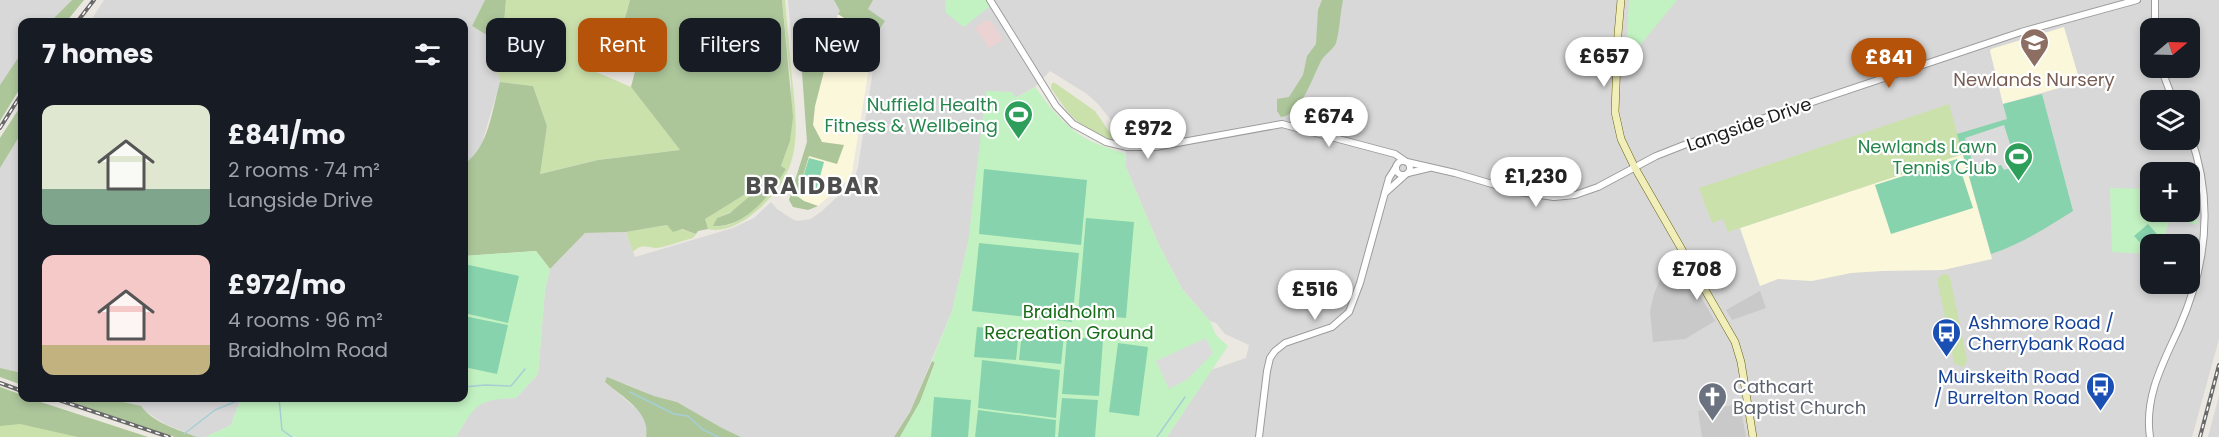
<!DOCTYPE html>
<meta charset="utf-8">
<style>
body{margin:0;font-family:Poppins,sans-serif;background:#242831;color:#f1f3f6;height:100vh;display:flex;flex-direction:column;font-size:22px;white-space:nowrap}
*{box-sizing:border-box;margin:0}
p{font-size:20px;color:#9ea1a6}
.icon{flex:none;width:33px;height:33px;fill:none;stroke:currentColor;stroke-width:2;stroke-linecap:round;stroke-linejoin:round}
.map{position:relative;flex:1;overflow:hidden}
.side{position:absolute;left:18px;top:18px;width:450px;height:384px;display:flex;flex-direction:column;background:#171b24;border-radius:12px;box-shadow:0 3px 9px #0003}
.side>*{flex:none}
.guide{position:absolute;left:486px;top:18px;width:570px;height:54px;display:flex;gap:12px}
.needle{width:39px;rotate:71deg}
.buttons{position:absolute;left:2140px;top:18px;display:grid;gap:12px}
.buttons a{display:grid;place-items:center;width:60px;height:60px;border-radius:12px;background:#171b24;box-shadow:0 3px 9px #0003;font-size:30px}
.price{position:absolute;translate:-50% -51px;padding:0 14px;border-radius:21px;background:#fff;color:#222;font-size:20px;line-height:39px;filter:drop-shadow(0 2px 3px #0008)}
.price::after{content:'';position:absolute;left:50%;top:36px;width:18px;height:14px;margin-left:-9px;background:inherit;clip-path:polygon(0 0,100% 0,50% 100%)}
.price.on{background:#b45309;color:#fff}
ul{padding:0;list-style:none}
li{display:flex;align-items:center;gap:18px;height:150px;padding:0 24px}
li span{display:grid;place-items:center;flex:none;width:168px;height:120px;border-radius:12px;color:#555}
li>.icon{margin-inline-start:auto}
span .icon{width:72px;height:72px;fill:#fffc;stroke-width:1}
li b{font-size:26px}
h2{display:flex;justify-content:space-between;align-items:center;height:72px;padding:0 24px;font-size:26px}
.pill{padding:0 21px;border-radius:12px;background:#171b24;box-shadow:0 3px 9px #0003;font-size:21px;line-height:54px}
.pill.on{background:#b45309;color:#fff}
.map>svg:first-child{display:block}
</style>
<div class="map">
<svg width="2219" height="437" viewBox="0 0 2219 437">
<rect width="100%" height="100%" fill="#ebe7e1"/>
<g fill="#d9d8d8" fill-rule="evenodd">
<polygon points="0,0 72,0 50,22 22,22 22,52 0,85"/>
<polygon points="104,0 485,0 472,26 490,37 500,82 482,143 473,158 464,164 464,22 90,22"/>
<path d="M788,0H2219V339L2192,437H1167L1211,370L1246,358L1249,345L1225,334L1216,323L1210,321L1182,289L1158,243L1125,165L1127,140L1098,104L1087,94L1050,71L1035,87L1015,98L968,243L952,311L910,412L894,437H741L722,428L677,402L654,396L626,384L606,383L640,412L645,418L647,431L646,437H456L473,408L490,399L516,398L538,374L545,290L550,269L585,233L626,232L635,257L733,228L754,218L771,202L777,209L792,219L798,221L811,219L822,211L853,182L858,167L874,64L876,36L838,15L830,48L821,56L793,57ZM2151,28H2190V68H2151ZM2151,100H2190V140H2151ZM2151,172H2190V212H2151ZM2151,244H2190V284H2151Z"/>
<polygon points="22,132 22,373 0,368 0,168"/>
<polygon points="2219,396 2219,437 2208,437"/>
<polygon points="106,398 241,398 231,425 206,437 197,437 165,424 145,411 140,406"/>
</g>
<polygon fill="#ebd2d3" points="986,20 991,21 1003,40 989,48 975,28"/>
<g fill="#fbf7db">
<polygon points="838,14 874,37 852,173 848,180 818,206 804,201 797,196 809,156 844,146 822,142 813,125 815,106"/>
<polygon points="2064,27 2080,82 2003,104 1990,51 1991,49"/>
<polygon points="1963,154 1992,259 1943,270 1882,271 1851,273 1812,281 1778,279 1760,286 1740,228"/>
</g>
<g fill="#c9c9c9">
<polygon points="1676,259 1679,260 1715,321 1685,339 1653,342 1650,311 1654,294 1660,279"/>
<polygon points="1760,291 1766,308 1732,320 1726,310"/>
<polygon points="1740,404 1746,437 1702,437 1698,411"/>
</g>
<g fill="#cbe1ac">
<polygon points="506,0 630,0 623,25 616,23 587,68 631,87 680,150 598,160 539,174 547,126 533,86 500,82 490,38 503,33"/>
<path d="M782,0H785C787,26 790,52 792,78C798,135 803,173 754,213C742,223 724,233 708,229L704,219L752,190L758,189C749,203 732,212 717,218L714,226C745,230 770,192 786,169L781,166L790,141L791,85Z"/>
<path d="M1052,83H1055L1095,111L1110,133L1112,131L1115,137L1112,140C1078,127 1071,118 1051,88Z"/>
<polygon points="1949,104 1963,154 1728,232 1723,219 1712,223 1699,188"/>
<path d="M667,225L696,234L693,238C684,240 664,248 655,248C646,247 641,244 633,252L626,232Z"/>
<polygon points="1943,274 1947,274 1950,277 1967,360 1965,365 1962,367 1954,363 1937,279"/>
<polygon points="0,387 22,395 22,398 28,398 148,437 0,437"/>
</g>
<g fill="#acc69a">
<polygon points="72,0 84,0 66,22 50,22"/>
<polygon points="485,0 506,0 503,33 490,37 472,26"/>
<path d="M630,0H782L793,117L790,141L781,166L786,169C771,194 746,228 713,226L717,218L730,213L757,190H752L705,219L708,229L698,231L696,234L682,229L673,232L667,225L626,232L585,233L550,269L536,251L464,256V164C489,148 492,109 500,82L533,86L547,126L540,174L598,160L680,150L631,87L644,36L623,25Z"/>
<polygon points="834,0 873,0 868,9 885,21 874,37 838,14 840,11"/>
<path d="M1322,0H1343C1340,14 1340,29 1336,43C1334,49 1325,54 1321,61C1313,76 1301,115 1281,117L1277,111V99L1289,97L1303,75L1307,56L1316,44L1318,10Z"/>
<polygon points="830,48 815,106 813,125 822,142 844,145 837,164 809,156 797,196 804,201 818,206 808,210 793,207 789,200 807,142 801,58 821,56 821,50"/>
<polygon points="22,52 22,85 0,121 0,85"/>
<polygon points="22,104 22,132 0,168 0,138"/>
<polygon points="932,361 935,362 920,402 900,437 894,437 910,412"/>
<polygon points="0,368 22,373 22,385 0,377"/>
<path d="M607,377L654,396L677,402L722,428L741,437H646C651,412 622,397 605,382Z"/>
<polygon points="0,387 22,395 22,398 28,398 148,437 78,437 20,424 0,426"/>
<path d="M59,398H105L141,406C153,423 179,430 197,437H175Z"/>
</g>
<g fill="#c3f2c2">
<polygon points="945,0 986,0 990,6 964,27 946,13"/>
<polygon points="1629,0 1677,0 1628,60 1626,55"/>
<path d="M1035,87C1049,106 1064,126 1085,138C1098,145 1112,149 1126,154L1125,165L1158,243L1182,289L1210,321L1216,335L1228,346L1167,437H900L920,402L935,363L932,361L952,311L968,243L986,91L1012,92L1016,98Z"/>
<polygon points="2196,178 2198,225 2170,218 2162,244 2151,244 2151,254 2112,252 2110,188 2151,189 2151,212 2190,212 2190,180"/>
<path d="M536,251L550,269L545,290L538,374L516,398C477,400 476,404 456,437H206L231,425L241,398H464V256Z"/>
</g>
<g fill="#87d3ae">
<path d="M2042,94L2073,211C2046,228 2021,244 1991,254L1957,134L2007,119L2003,104Z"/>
<polygon points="809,158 824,162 816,191 800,187"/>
<polygon points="1957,159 1973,208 1891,234 1875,185"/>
<polygon points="984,169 1087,180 1081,245 979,234"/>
<polygon points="1086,218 1134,222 1126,318 1078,314"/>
<polygon points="2148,224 2157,234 2143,246 2134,236"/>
<polygon points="979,243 1079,253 1072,322 972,311"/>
<polygon points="464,264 519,276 508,323 464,313"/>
<polygon points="464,316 508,325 497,374 464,367"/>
<polygon points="977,327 1019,331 1016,360 974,357"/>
<polygon points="1022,331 1064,335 1061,364 1019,360"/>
<polygon points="1067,337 1103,339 1099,396 1062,394"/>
<polygon points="1118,343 1148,347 1139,416 1109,412"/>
<polygon points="982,360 1060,370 1056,418 978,408"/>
<polygon points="934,397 971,400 968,437 931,437"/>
<polygon points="1062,398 1098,400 1095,437 1058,437"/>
<polygon points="978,410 1056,420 1055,437 975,437"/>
</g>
<g fill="#dbdbdb">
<polygon points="2004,125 2017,166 2004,170 2001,165 1976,173 1965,138"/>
<polygon points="1206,338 1213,353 1188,379 1169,389 1156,361"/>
</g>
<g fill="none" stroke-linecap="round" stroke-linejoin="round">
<g stroke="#a6cfd5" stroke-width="1.5">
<polyline points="464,387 485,385 511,386 525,369"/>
<polyline points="630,392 674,414 688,416 702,429 718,437"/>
<polyline points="279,398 282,430 292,437"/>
<polyline points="184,434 215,410 244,398"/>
<polyline points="1157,437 1185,397"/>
</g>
<defs>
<g id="tertiary">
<polyline points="990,0 1056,106 1073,124 1106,142 1127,147 1155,147 1282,124 1395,154 1405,161"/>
<polyline points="2155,0 2155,28"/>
<polyline points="2161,68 2173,100"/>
<circle cx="1403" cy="168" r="7"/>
<polyline points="1407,162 1455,173 1519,192 1554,197 1575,195 1598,187 1656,156 1684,145 2021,32 2137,0"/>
<polyline points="1408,173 1429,168"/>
<polyline points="1385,193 1404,176"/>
<polyline points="1259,437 1267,371 1270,358 1275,351 1285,343 1332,327 1349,312 1360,283 1389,178 1396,167"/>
<path d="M2150,437C2144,397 2163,363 2179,328C2207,265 2214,200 2190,135"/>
</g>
<polyline id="secondary" points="1621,0 1618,34 1615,112 1621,139 1635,168 1735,342 1741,362 1753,437"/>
</defs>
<use href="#tertiary" stroke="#9c9c9c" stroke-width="8"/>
<use href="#secondary" stroke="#636410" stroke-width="8"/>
<use href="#tertiary" stroke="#fff" stroke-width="6"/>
<use href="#secondary" stroke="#f1eeb9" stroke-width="7"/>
<defs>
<g id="rail">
<polyline points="77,22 94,0"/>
<polyline points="0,128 22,93"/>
<polyline points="0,383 22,391"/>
<polyline points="53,398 169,437"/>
<polyline points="2200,437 2219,365"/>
</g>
</defs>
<use href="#rail" stroke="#696969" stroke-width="4"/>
<use href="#rail" stroke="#fff" stroke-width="1.5" stroke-dasharray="4.5" stroke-linecap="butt"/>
</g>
<defs>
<symbol id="school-pin" viewBox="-11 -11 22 30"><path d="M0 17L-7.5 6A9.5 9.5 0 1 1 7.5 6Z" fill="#8d6e63" stroke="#fff"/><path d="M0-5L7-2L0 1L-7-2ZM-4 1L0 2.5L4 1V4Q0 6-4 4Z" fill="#fff"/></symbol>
<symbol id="stadium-pin" viewBox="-11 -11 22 30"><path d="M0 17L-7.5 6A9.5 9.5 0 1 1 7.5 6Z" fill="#2e9e5b" stroke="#fff"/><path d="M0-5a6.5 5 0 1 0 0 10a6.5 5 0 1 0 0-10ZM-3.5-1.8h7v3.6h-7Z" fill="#fff"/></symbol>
<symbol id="bus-pin" viewBox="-11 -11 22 30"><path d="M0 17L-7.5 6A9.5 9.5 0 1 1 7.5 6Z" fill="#1a4fb4" stroke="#fff"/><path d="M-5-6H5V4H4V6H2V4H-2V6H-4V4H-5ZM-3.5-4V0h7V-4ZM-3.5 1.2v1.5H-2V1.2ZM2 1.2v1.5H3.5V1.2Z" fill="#fff"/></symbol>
<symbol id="church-pin" viewBox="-11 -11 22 30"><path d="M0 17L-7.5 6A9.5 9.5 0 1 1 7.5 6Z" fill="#6b7280" stroke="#fff"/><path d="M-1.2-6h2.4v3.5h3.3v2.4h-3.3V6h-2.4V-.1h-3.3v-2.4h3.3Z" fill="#fff"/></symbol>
</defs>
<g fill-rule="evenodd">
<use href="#school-pin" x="2018" y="26" width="33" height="45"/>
<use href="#stadium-pin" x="1002" y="98" width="33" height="45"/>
<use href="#stadium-pin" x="2002" y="140" width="33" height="45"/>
<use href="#bus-pin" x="1930" y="316" width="33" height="45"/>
<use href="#bus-pin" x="2084" y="370" width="33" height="45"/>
<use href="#church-pin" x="1696" y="380" width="33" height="45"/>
</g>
<g text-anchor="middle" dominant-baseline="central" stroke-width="4.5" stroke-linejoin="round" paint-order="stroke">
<g font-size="18" fill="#785e54" stroke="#fff">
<text x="2034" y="79">Newlands Nursery</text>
</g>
<g font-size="18" fill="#27864d" stroke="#fff" text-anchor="end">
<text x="998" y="104">Nuffield Health<tspan x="998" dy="21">Fitness &amp; Wellbeing</tspan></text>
<text x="1997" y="146">Newlands Lawn<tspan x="1997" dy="21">Tennis Club</tspan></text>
</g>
<g font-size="18" fill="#1b1b1b" stroke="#fff">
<text transform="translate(1749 124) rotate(-19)">Langside Drive</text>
</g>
<g font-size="18" fill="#186b17" stroke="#fff">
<text x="1069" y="311">Braidholm<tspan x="1069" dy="21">Recreation Ground</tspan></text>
</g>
<g font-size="18" fill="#164399" stroke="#fff" text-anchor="start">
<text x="1968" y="322">Ashmore Road /<tspan x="1968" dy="21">Cherrybank Road</tspan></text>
<text x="2080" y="376" text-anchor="end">Muirskeith Road<tspan x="2080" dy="21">/ Burrelton Road</tspan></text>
</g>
<g font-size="18" fill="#5b616d" stroke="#fff" text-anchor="start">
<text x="1733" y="386">Cathcart<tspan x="1733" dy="21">Baptist Church</tspan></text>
</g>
<g font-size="24" font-weight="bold" letter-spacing="1.5" fill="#4e4e4e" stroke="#fff">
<text x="813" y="185">BRAIDBAR</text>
</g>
</g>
</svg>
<div class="buttons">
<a><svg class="needle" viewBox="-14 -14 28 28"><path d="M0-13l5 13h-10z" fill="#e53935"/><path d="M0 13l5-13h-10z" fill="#9ea1a6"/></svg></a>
<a><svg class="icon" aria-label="layers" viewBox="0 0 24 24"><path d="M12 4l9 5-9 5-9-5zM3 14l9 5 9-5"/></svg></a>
<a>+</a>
<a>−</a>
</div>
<b class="price" style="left:1604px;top:88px">£657</b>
<b class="price on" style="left:1889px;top:89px">£841</b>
<b class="price" style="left:1329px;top:148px">£674</b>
<b class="price" style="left:1148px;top:160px">£972</b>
<b class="price" style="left:1536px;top:208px">£1,230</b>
<b class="price" style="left:1697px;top:301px">£708</b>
<b class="price" style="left:1315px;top:321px">£516</b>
<div class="guide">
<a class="pill">Buy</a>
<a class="pill on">Rent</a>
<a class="pill">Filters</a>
<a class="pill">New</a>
</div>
<section class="side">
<h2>7 homes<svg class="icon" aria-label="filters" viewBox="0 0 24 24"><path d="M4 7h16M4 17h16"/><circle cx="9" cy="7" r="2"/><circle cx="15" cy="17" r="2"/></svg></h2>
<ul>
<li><span style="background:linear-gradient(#dfe7d0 70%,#7fa58c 0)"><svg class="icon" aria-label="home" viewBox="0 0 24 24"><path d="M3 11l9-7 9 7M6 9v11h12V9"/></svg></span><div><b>£841/mo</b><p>2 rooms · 74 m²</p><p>Langside Drive</p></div></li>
<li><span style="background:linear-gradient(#f6c9c9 75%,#c2b280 0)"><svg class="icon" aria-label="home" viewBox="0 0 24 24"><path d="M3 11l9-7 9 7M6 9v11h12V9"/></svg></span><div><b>£972/mo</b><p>4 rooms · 96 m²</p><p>Braidholm Road</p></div></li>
</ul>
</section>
</div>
